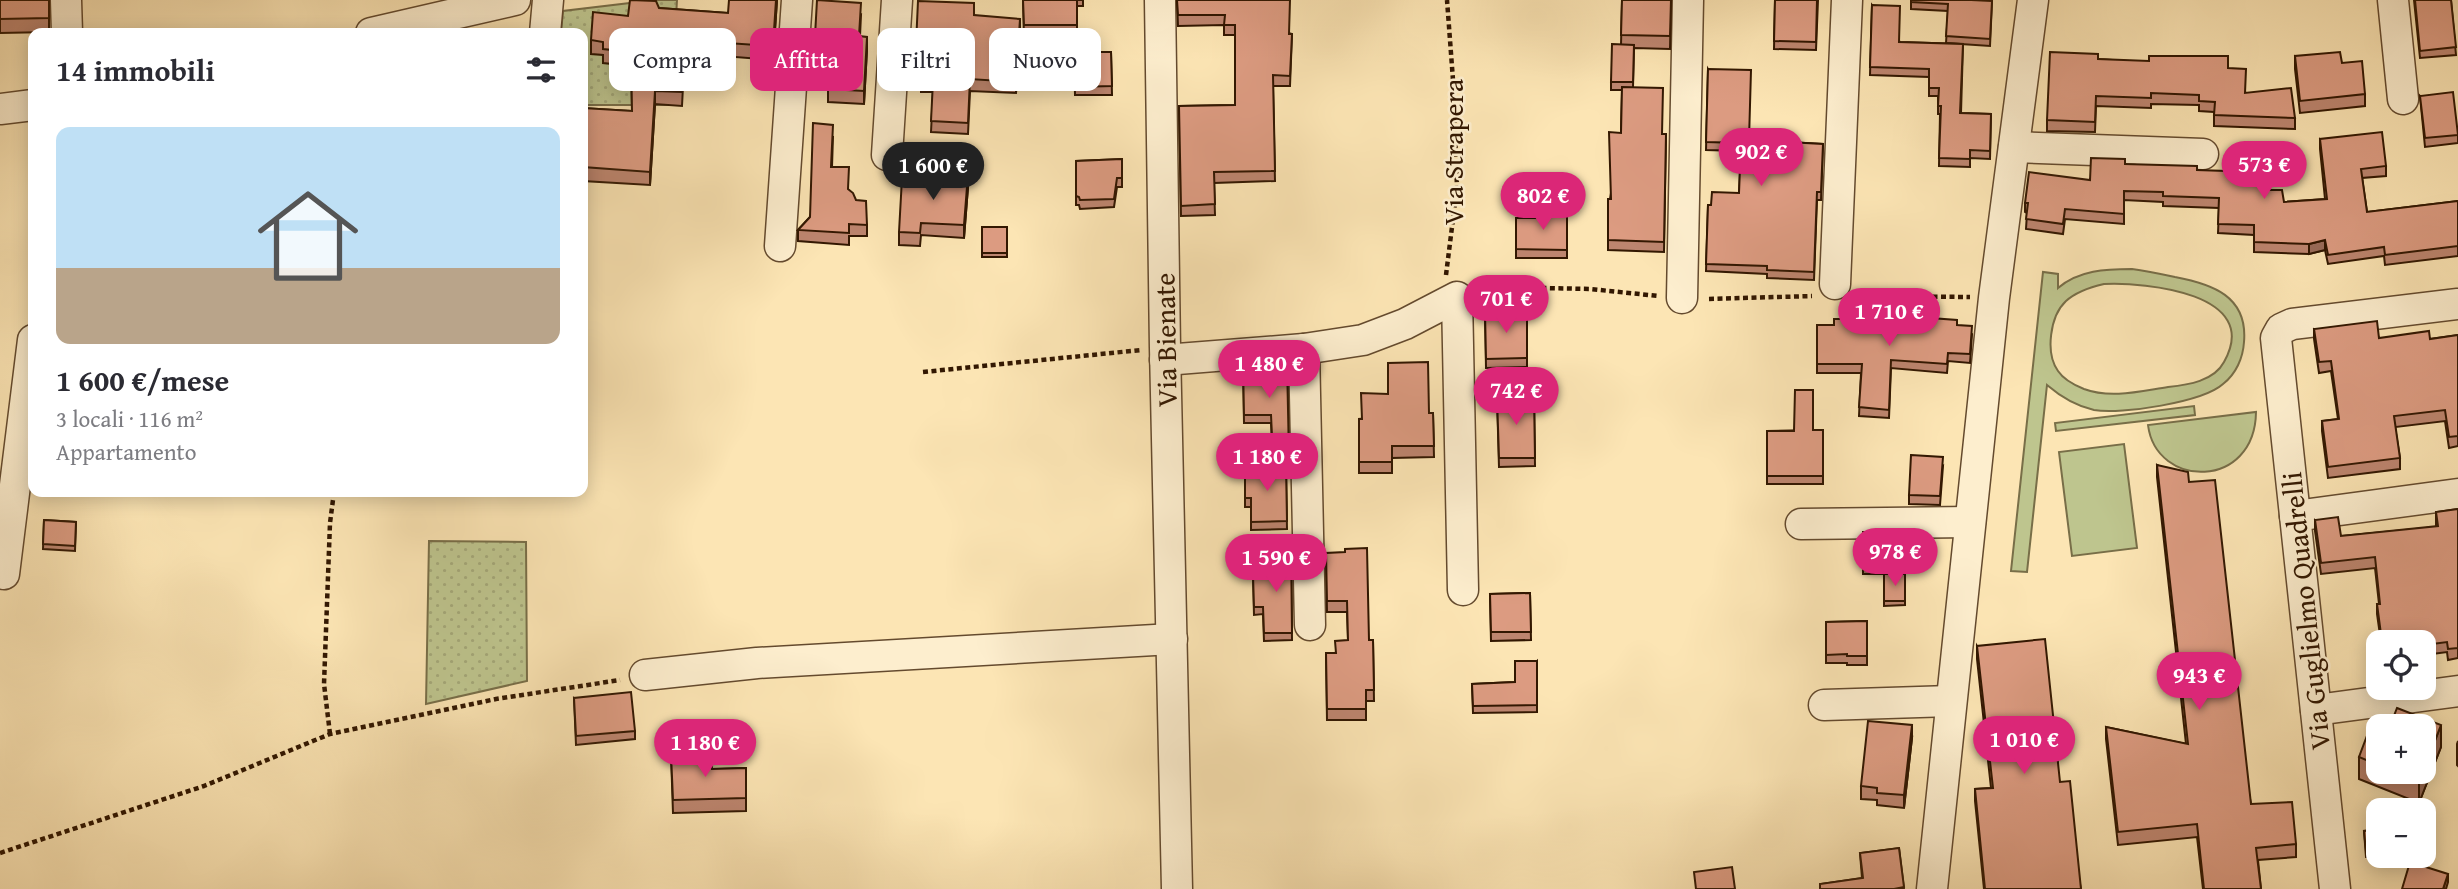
<!DOCTYPE html>
<html lang="it">
<meta charset="utf-8">
<style>
body{margin:0;font-family:"Gentium Book Plus",serif;background:#f2f2f3;color:#2b2b33;height:100vh;display:flex;flex-direction:column;font-size:26px;white-space:nowrap}
*{box-sizing:border-box;margin:0}
p{font-size:23px;color:#7c7c81}
.icon{flex:none;width:38px;height:38px;fill:none;stroke:currentColor;stroke-width:2;stroke-linecap:round;stroke-linejoin:round}
.map{position:relative;flex:1;overflow:hidden}
.sheet{position:absolute;left:28px;top:28px;width:560px;height:469px;display:flex;flex-direction:column;background:#fff;border-radius:14px;box-shadow:0 4px 18px #0003}
.sheet>*{flex:none}
.top-card{position:absolute;left:609px;top:28px;width:665px;height:63px;display:flex;gap:14px}
.tools{position:absolute;left:2366px;top:630px;display:grid;gap:14px}
.tools a{display:grid;place-items:center;width:70px;height:70px;border-radius:14px;background:#fff;box-shadow:0 4px 18px #0003;font-size:35px}
.price{position:absolute;translate:-50% -60px;padding:0 16px;border-radius:24px;background:#db2777;color:#fff;font-size:23px;line-height:46px;filter:drop-shadow(0 2px 4px #0008)}
.price::after{content:'';position:absolute;left:50%;top:42px;width:21px;height:16px;margin-left:-10px;background:inherit;clip-path:polygon(0 0,100% 0,50% 100%)}
.price.current{background:#222;color:#fff}
ul{padding:0;list-style:none}
li{display:grid;align-content:center;gap:14px;height:371px;padding:0 28px}
li+li{border-top:2px solid #e1e1e2}
li span{display:grid;place-items:center;height:217px;border-radius:14px;color:#555}
li>.icon{margin-inline-start:auto}
span .icon{width:126px;height:126px;fill:#fffc;stroke-width:1}
li b{font-size:30px}
h2{display:flex;justify-content:space-between;align-items:center;height:84px;padding:0 28px;font-size:30px}
.chip{padding:0 24px;border-radius:14px;background:#fff;box-shadow:0 4px 18px #0003;font-size:24px;line-height:63px}
.chip.current{background:#db2777;color:#fff}
.map>svg:first-child{display:block}
</style>
<div class="map">
<svg width="2458" height="889" viewBox="0 0 2458 889">
<defs>
<pattern id="green-dots" width="8" height="8" patternUnits="userSpaceOnUse" patternTransform="scale(1.75)"><rect width="8" height="8" fill="#bec58e"/><path d="M2 2h.1M6 6h.1" fill="none" stroke="#a4a879" stroke-width="1.8" stroke-linecap="round"/></pattern>
</defs>
<rect width="100%" height="100%" fill="#fce5b4"/>
<filter id="stains"><feTurbulence type="fractalNoise" baseFrequency=".00286" numOctaves="4"/><feColorMatrix values="0 0 0 0 .2 0 0 0 0 .09 0 0 0 0 .02 0 0 0 .5 -.17"/></filter>
<radialGradient id="worn" r=".72"><stop offset=".6" stop-color="#630" stop-opacity="0"/><stop offset="1" stop-color="#630" stop-opacity=".3"/></radialGradient>
<g fill="url(#green-dots)" stroke="#786e48" stroke-width="2">
<polygon points="655,0 677,0 671,105 583,105 583,33 561,33 563,11"/>
<polygon points="429,541 526,542 527,681 426,704"/>
</g>
<g fill="#bec58e" stroke="#786e48" stroke-width="2" fill-rule="evenodd">
<path d="M2132,269C2147,271 2161,274 2175,277C2212,284 2248,296 2244,342C2243,358 2236,374 2223,384C2203,402 2121,415 2094,410C2076,406 2061,397 2047,385L2027,572L2011,571L2043,272L2058,274V288C2079,270 2106,269 2132,269ZM2104,284C2145,282 2263,293 2224,362C2214,381 2188,385 2168,387C2141,391 2111,399 2084,389C2074,385 2064,380 2058,371C2045,353 2050,316 2066,301C2076,292 2091,287 2104,284Z"/>
<polygon points="2194,406 2195,415 2056,431 2055,423"/>
<path d="M2256,412C2255,490 2156,489 2148,425Z"/>
<polygon points="2124,444 2137,548 2072,556 2059,452"/>
</g>
<g fill="none" stroke-linecap="round" stroke-linejoin="round">
<defs>
<g id="minor">
<polyline points="66,0 67,33"/>
<polyline points="1160,0 1165,348 1177,889"/>
<polyline points="2393,0 2403,99"/>
<polyline points="371,33 515,0"/>
<polyline points="545,33 548,0"/>
<polyline points="0,109 33,105"/>
<polyline points="2014,147 2203,154"/>
<polyline points="887,155 897,0"/>
<polyline points="780,246 797,0"/>
<polyline points="1835,284 1847,0"/>
<polyline points="1682,298 1688,0"/>
<polyline points="1304,349 1310,625"/>
<polyline points="1165,360 1304,349 1363,340 1405,324 1457,297 1463,590"/>
<polyline points="2295,516 2458,494"/>
<polyline points="1801,524 1970,522"/>
<polyline points="4,574 33,340"/>
<polyline points="645,675 757,663 1172,639"/>
<polyline points="1824,705 1951,701"/>
<polyline points="2316,710 2458,691"/>
<polyline points="1932,889 1994,298 2033,0"/>
<polyline points="2335,889 2276,338 2281,329 2292,324 2458,304"/>
</g>
</defs>
<use href="#minor" stroke="#644a2e" stroke-width="33"/>
<g stroke="#321701" stroke-width="4.5" stroke-dasharray="5 3.5" stroke-linecap="butt">
<polyline points="1446,275 1457,187 1453,80 1447,0"/>
<polyline points="1482,292 1542,288 1590,289 1658,296"/>
<polyline points="1856,296 1970,297"/>
<polyline points="1709,299 1812,296"/>
<polyline points="923,372 1141,350"/>
<polyline points="330,734 324,684 330,523 334,492"/>
<polyline points="0,853 204,786 330,734 496,699 620,680"/>
</g>
<use href="#minor" stroke="#fdeece" stroke-width="30"/>
</g>
<g fill="#bd856f" stroke="#321701" stroke-width="2">
<polygon points="0,0 49,0 49,32 0,33"/>
<polygon points="777,0 773,60 698,54 698,67 684,67 682,106 655,104 650,185 583,181 583,108 632,111 631,66 603,63 603,55 591,54 591,40 628,16 659,8 728,13"/>
<polygon points="1023,0 1083,0 1083,6 1077,6 1077,37 1024,38"/>
<polygon points="1177,0 1292,34 1290,86 1273,86 1275,181 1214,183 1215,215 1181,216 1179,106 1235,105 1235,35 1224,35 1224,25 1178,26"/>
<polygon points="1622,0 1671,0 1670,49 1634,48 1633,87 1662,134 1666,134 1664,252 1608,250 1608,199 1610,199 1621,133 1622,90 1611,90 1611,82 1621,45"/>
<polygon points="1775,0 1818,0 1816,50 1774,49"/>
<polygon points="1911,0 1992,1 1990,46 1946,43 1948,11 1911,9"/>
<polygon points="2414,0 2451,0 2456,55 2420,58"/>
<polygon points="1872,5 1900,42 1963,44 1961,113 1991,114 1990,159 1970,158 1970,167 1939,166 1940,114 1938,114 1938,96 1929,96 1929,77 1870,75"/>
<polygon points="861,15 860,36 867,49 864,104 828,102 828,83 814,67 814,54"/>
<polygon points="974,15 1020,31 1016,93 970,91 968,134 931,132 933,92 921,92 921,77 915,77 915,66"/>
<polygon points="1074,52 1111,52 1112,95 1075,95"/>
<polygon points="2295,56 2342,63 2365,94 2365,106 2300,113 2295,69"/>
<polygon points="2098,59 2228,68 2246,93 2295,118 2295,129 2214,126 2214,112 2199,111 2199,105 2151,104 2151,108 2096,106 2095,132 2047,131 2047,120"/>
<polygon points="1708,69 1749,140 1823,144 1821,200 1817,200 1814,280 1767,278 1767,274 1706,271 1708,205 1711,205 1739,193 1741,151 1706,150"/>
<polygon points="2420,96 2458,135 2458,143 2425,147"/>
<polygon points="833,136 832,167 848,190 867,225 867,236 849,236 849,245 798,241 798,230 810,217"/>
<polygon points="2320,139 2386,166 2386,176 2362,178 2367,212 2458,201 2458,256 2385,265 2384,256 2328,264 2325,250 2309,254 2254,252 2254,235 2218,233 2219,208 2163,206 2163,202 2124,200 2124,224 2065,219 2063,234 2026,229 2027,213 2025,212 2025,203 2090,180 2125,164 2197,170 2257,181 2270,190 2284,202 2325,199 2320,149"/>
<polygon points="1122,159 1122,187 1117,187 1114,207 1080,209 1079,205 1076,205 1076,161"/>
<polygon points="968,187 964,238 921,235 920,246 899,245 899,232"/>
<polygon points="1567,213 1567,258 1516,258 1516,218 1541,218"/>
<rect x="982" y="227" width="25" height="30"/>
<polygon points="1527,311 1527,367 1486,368 1485,312"/>
<polygon points="1817,325 1957,325 1972,334 1970,363 1948,361 1947,373 1891,368 1889,418 1859,416 1861,373 1817,373"/>
<polygon points="2314,329 2379,338 2430,339 2458,335 2458,446 2449,448 2445,421 2395,427 2400,458 2400,469 2328,478 2322,431 2322,421 2338,419 2331,371 2319,373 2314,339"/>
<polygon points="1287,362 1289,465 1273,465 1271,423 1244,423 1243,363"/>
<polygon points="1534,396 1535,466 1499,467 1497,397"/>
<polygon points="1433,413 1434,457 1392,458 1392,473 1359,473 1359,419"/>
<polygon points="1813,430 1823,430 1823,484 1767,484 1767,431"/>
<polygon points="2157,465 2189,482 2251,804 2296,844 2296,857 2258,860 2261,889 2203,889 2197,837 2118,845 2106,739 2106,727 2186,744 2157,477"/>
<polygon points="1286,466 1287,529 1251,530 1251,507 1245,507 1245,467"/>
<polygon points="1943,466 1940,505 1909,504 1909,495"/>
<polygon points="2458,509 2458,658 2448,660 2447,652 2424,655 2424,642 2381,642 2377,614 2377,604 2379,604 2375,568 2321,574 2315,531 2315,520 2341,536 2436,527 2436,512"/>
<polygon points="44,520 76,522 75,551 43,549"/>
<polygon points="1863,532 1884,532 1884,574 1905,574 1905,605 1884,606 1884,574 1863,574"/>
<polygon points="1291,542 1292,640 1264,641 1263,614 1254,615 1253,575 1278,575"/>
<polygon points="1326,553 1369,640 1373,640 1374,701 1366,701 1366,720 1327,720 1326,653 1335,653 1348,640 1347,612 1327,612"/>
<polygon points="1530,593 1531,640 1491,641 1490,594"/>
<polygon points="1867,621 1867,665 1847,665 1847,663 1826,663 1826,622"/>
<polygon points="1977,646 2060,782 2081,889 1984,889 1975,801 1975,789 1991,788 1977,659"/>
<polygon points="1537,661 1537,712 1473,713 1472,684 1515,682"/>
<polygon points="574,698 635,731 635,739 576,745"/>
<polygon points="2378,737 2378,772 2424,772 2441,747 2419,803 2359,779 2359,757"/>
<polygon points="1912,738 1904,808 1877,805 1877,800 1861,799 1861,786"/>
<polygon points="2458,741 2458,766 2457,765 2457,744"/>
<polygon points="671,754 712,769 746,768 746,811 673,813"/>
<polygon points="2416,805 2416,810 2378,810 2378,856 2366,857 2364,831 2374,830 2372,810"/>
<polygon points="1899,848 1904,889 1820,889 1820,884 1862,878 1860,853"/>
</g>
<g fill="#9a6c5a" stroke="#321701" stroke-width="2">
<polygon points="776,0 777,0 773,60 773,46"/>
<polygon points="1020,19 1020,31 1016,93 1016,82"/>
<polygon points="867,37 867,49 864,104 864,91"/>
<polygon points="655,91 655,104 650,185 650,172"/>
<polygon points="968,174 968,187 964,238 964,225"/>
<polygon points="2325,240 2325,250 2309,254 2309,244"/>
<polygon points="1912,725 1912,738 1904,808 1904,795"/>
<polygon points="2441,725 2441,747 2419,803 2419,781 2423,772 2424,772 2424,769"/>
<polygon points="2448,874 2448,882 2446,889 2443,889"/>
</g>
<g fill="#dc9b81" stroke="#321701" stroke-width="2">
<polygon points="0,0 49,0 49,18 0,19"/>
<polygon points="630,0 656,1 659,8 728,13 729,0 776,0 773,46 698,41 698,54 684,53 682,92 655,91 650,172 583,167 583,108 632,111 631,52 603,49 603,42 591,40 593,12 628,16"/>
<polygon points="817,0 861,3 859,36 867,37 864,91 828,89 829,71 814,54"/>
<polygon points="1023,0 1077,0 1077,25 1024,25"/>
<polygon points="1177,0 1290,0 1289,34 1292,34 1290,76 1273,75 1275,171 1214,172 1215,204 1181,206 1179,106 1235,105 1235,25 1224,25 1225,15 1178,15"/>
<polygon points="1622,0 1671,0 1670,36 1621,35"/>
<polygon points="1775,0 1817,0 1816,42 1774,41"/>
<polygon points="1911,0 1971,0 1992,1 1990,39 1946,36 1948,4 1911,2"/>
<polygon points="2415,0 2451,0 2456,47 2420,51"/>
<polygon points="918,1 974,3 974,15 1020,19 1016,82 970,79 968,123 931,121 933,81 921,80 922,66 915,66"/>
<polygon points="1872,5 1900,6 1899,42 1963,44 1960,113 1991,114 1990,151 1970,150 1970,159 1939,158 1941,106 1938,106 1939,88 1929,88 1929,69 1870,67"/>
<polygon points="1612,44 1634,45 1633,82 1611,82"/>
<polygon points="1074,52 1111,52 1112,86 1075,87"/>
<polygon points="2050,52 2098,54 2098,59 2149,61 2149,56 2228,56 2228,68 2246,69 2245,93 2291,88 2295,118 2214,115 2215,102 2199,101 2199,95 2151,93 2151,98 2096,96 2095,122 2047,120"/>
<polygon points="2340,52 2342,63 2362,61 2365,94 2300,101 2295,56"/>
<polygon points="1708,69 1751,70 1749,140 1823,144 1821,192 1817,192 1814,272 1767,270 1767,266 1706,264 1708,205 1711,205 1712,192 1739,193 1741,143 1706,142"/>
<polygon points="1622,87 1663,88 1662,134 1666,134 1664,242 1608,240 1608,199 1611,199 1609,132 1621,133"/>
<polygon points="2453,92 2458,135 2425,138 2420,96"/>
<polygon points="813,123 833,125 831,167 849,167 848,189 853,193 856,200 866,201 867,225 849,224 849,233 798,230 810,217"/>
<polygon points="2382,132 2386,166 2361,169 2367,212 2458,201 2458,246 2385,255 2384,247 2328,255 2325,240 2309,244 2254,242 2254,225 2218,224 2219,198 2163,196 2163,192 2124,191 2124,214 2065,209 2063,224 2026,219 2028,203 2025,203 2029,172 2090,180 2091,158 2125,159 2125,164 2197,166 2197,170 2257,172 2257,181 2270,182 2270,190 2282,190 2284,202 2327,199 2320,139"/>
<polygon points="1122,159 1122,178 1117,178 1114,199 1080,200 1079,197 1076,196 1076,161"/>
<polygon points="942,172 968,174 964,225 921,223 920,233 899,232 902,178 941,181"/>
<polygon points="1541,213 1567,213 1567,250 1516,249 1516,218 1541,218"/>
<rect x="982" y="227" width="25" height="26"/>
<polygon points="1527,311 1527,358 1486,359 1485,312"/>
<polygon points="1876,314 1957,320 1957,325 1972,326 1970,354 1948,353 1947,364 1891,360 1889,410 1859,407 1862,364 1817,364 1817,325 1834,325 1834,319 1875,319"/>
<polygon points="2377,321 2379,338 2429,331 2430,339 2458,335 2458,436 2449,437 2445,410 2394,416 2400,458 2328,467 2322,421 2339,419 2331,361 2319,362 2314,329"/>
<polygon points="1287,362 1289,457 1273,457 1271,415 1244,415 1243,363"/>
<polygon points="1428,362 1429,413 1433,413 1434,446 1392,446 1392,462 1359,462 1359,419 1362,419 1361,393 1388,394 1388,363"/>
<polygon points="1795,390 1813,390 1813,430 1823,430 1823,476 1767,476 1767,431 1794,431"/>
<polygon points="1534,396 1535,458 1499,458 1497,397"/>
<polygon points="1911,455 1943,457 1940,496 1909,495"/>
<polygon points="2157,465 2188,472 2189,482 2215,480 2251,804 2292,802 2296,844 2256,848 2261,889 2204,889 2197,824 2118,832 2106,727 2188,744"/>
<polygon points="1286,466 1287,521 1251,522 1251,498 1245,498 1245,467"/>
<polygon points="2458,509 2458,648 2448,649 2447,642 2424,645 2424,642 2382,642 2377,604 2380,604 2375,557 2321,563 2315,520 2338,517 2341,536 2438,526 2436,512"/>
<polygon points="44,520 76,522 75,546 43,544"/>
<rect x="1863" y="532" width="21" height="34"/>
<polygon points="1277,542 1291,542 1292,633 1264,633 1263,607 1254,607 1253,575 1278,575"/>
<polygon points="1367,548 1369,640 1373,640 1374,690 1366,690 1366,709 1327,709 1326,653 1336,653 1335,641 1348,640 1347,601 1327,601 1326,553 1345,552 1345,549"/>
<rect x="1884" y="574" width="21" height="27"/>
<polygon points="1530,593 1531,632 1491,632 1490,594"/>
<polygon points="1867,621 1867,656 1847,656 1847,654 1826,655 1826,622"/>
<polygon points="2045,639 2060,782 2070,781 2081,889 1985,889 1975,789 1993,788 1977,646"/>
<polygon points="1515,661 1537,661 1537,705 1473,706 1472,684 1515,682"/>
<polygon points="631,692 635,731 576,736 574,698"/>
<polygon points="2397,708 2441,725 2424,769 2424,726 2390,726"/>
<polygon points="1868,721 1912,725 1904,795 1877,793 1877,788 1861,786"/>
<polygon points="2368,733 2378,737 2378,765 2359,757"/>
<polygon points="711,752 712,769 746,768 746,798 673,800 671,754"/>
<polygon points="2396,772 2423,772 2419,781"/>
<polygon points="2416,805 2414,810 2378,810 2378,849 2366,851 2364,831 2375,830 2372,810"/>
<polygon points="1899,848 1904,887 1894,889 1820,889 1820,884 1863,878 1860,853"/>
<polygon points="2410,862 2448,874 2443,889 2402,889"/>
<polygon points="1732,867 1735,889 1696,889 1694,872"/>
</g>
<g text-anchor="middle" dominant-baseline="central" stroke-width="5" stroke-linejoin="round" paint-order="stroke">
<g font-size="28" fill="#321701" stroke="#fdeece">
<text transform="translate(1452 152) rotate(-90)">Via Strapera</text>
<text transform="translate(1165 340) rotate(-91)">Via Bienate</text>
<text transform="translate(2305 611) rotate(-96)">Via Guglielmo Quadrelli</text>
</g>
</g>
<rect width="100%" height="100%" filter="url(#stains)"/>
<rect width="100%" height="100%" fill="url(#worn)"/>
</svg>
<div class="tools">
<a><svg class="icon" aria-label="locate" viewBox="0 0 24 24"><circle cx="12" cy="12" r="6"/><path d="M12 2v4M12 18v4M2 12h4M18 12h4"/></svg></a>
<a>+</a>
<a>−</a>
</div>
<b class="price" style="left:1761px;top:188px">902 €</b>
<b class="price" style="left:2264px;top:201px">573 €</b>
<b class="price current" style="left:933px;top:202px">1 600 €</b>
<b class="price" style="left:1543px;top:232px">802 €</b>
<b class="price" style="left:1506px;top:335px">701 €</b>
<b class="price" style="left:1889px;top:348px">1 710 €</b>
<b class="price" style="left:1269px;top:400px">1 480 €</b>
<b class="price" style="left:1516px;top:427px">742 €</b>
<b class="price" style="left:1267px;top:493px">1 180 €</b>
<b class="price" style="left:1895px;top:588px">978 €</b>
<b class="price" style="left:1276px;top:594px">1 590 €</b>
<b class="price" style="left:2199px;top:712px">943 €</b>
<b class="price" style="left:2024px;top:776px">1 010 €</b>
<b class="price" style="left:705px;top:779px">1 180 €</b>
<div class="top-card">
<a class="chip">Compra</a>
<a class="chip current">Affitta</a>
<a class="chip">Filtri</a>
<a class="chip">Nuovo</a>
</div>
<section class="sheet">
<h2>14 immobili<svg class="icon" aria-label="filters" viewBox="0 0 24 24"><path d="M4 7h16M4 17h16"/><circle cx="9" cy="7" r="2"/><circle cx="15" cy="17" r="2"/></svg></h2>
<ul>
<li><span style="background:linear-gradient(#bfe0f5 65%,#b9a48a 0)"><svg class="icon" aria-label="home" viewBox="0 0 24 24"><path d="M3 11l9-7 9 7M6 9v11h12V9"/></svg></span><div><b>1 600 €/mese</b><p>3 locali · 116 m²</p><p>Appartamento</p></div></li>
</ul>
</section>
</div>
